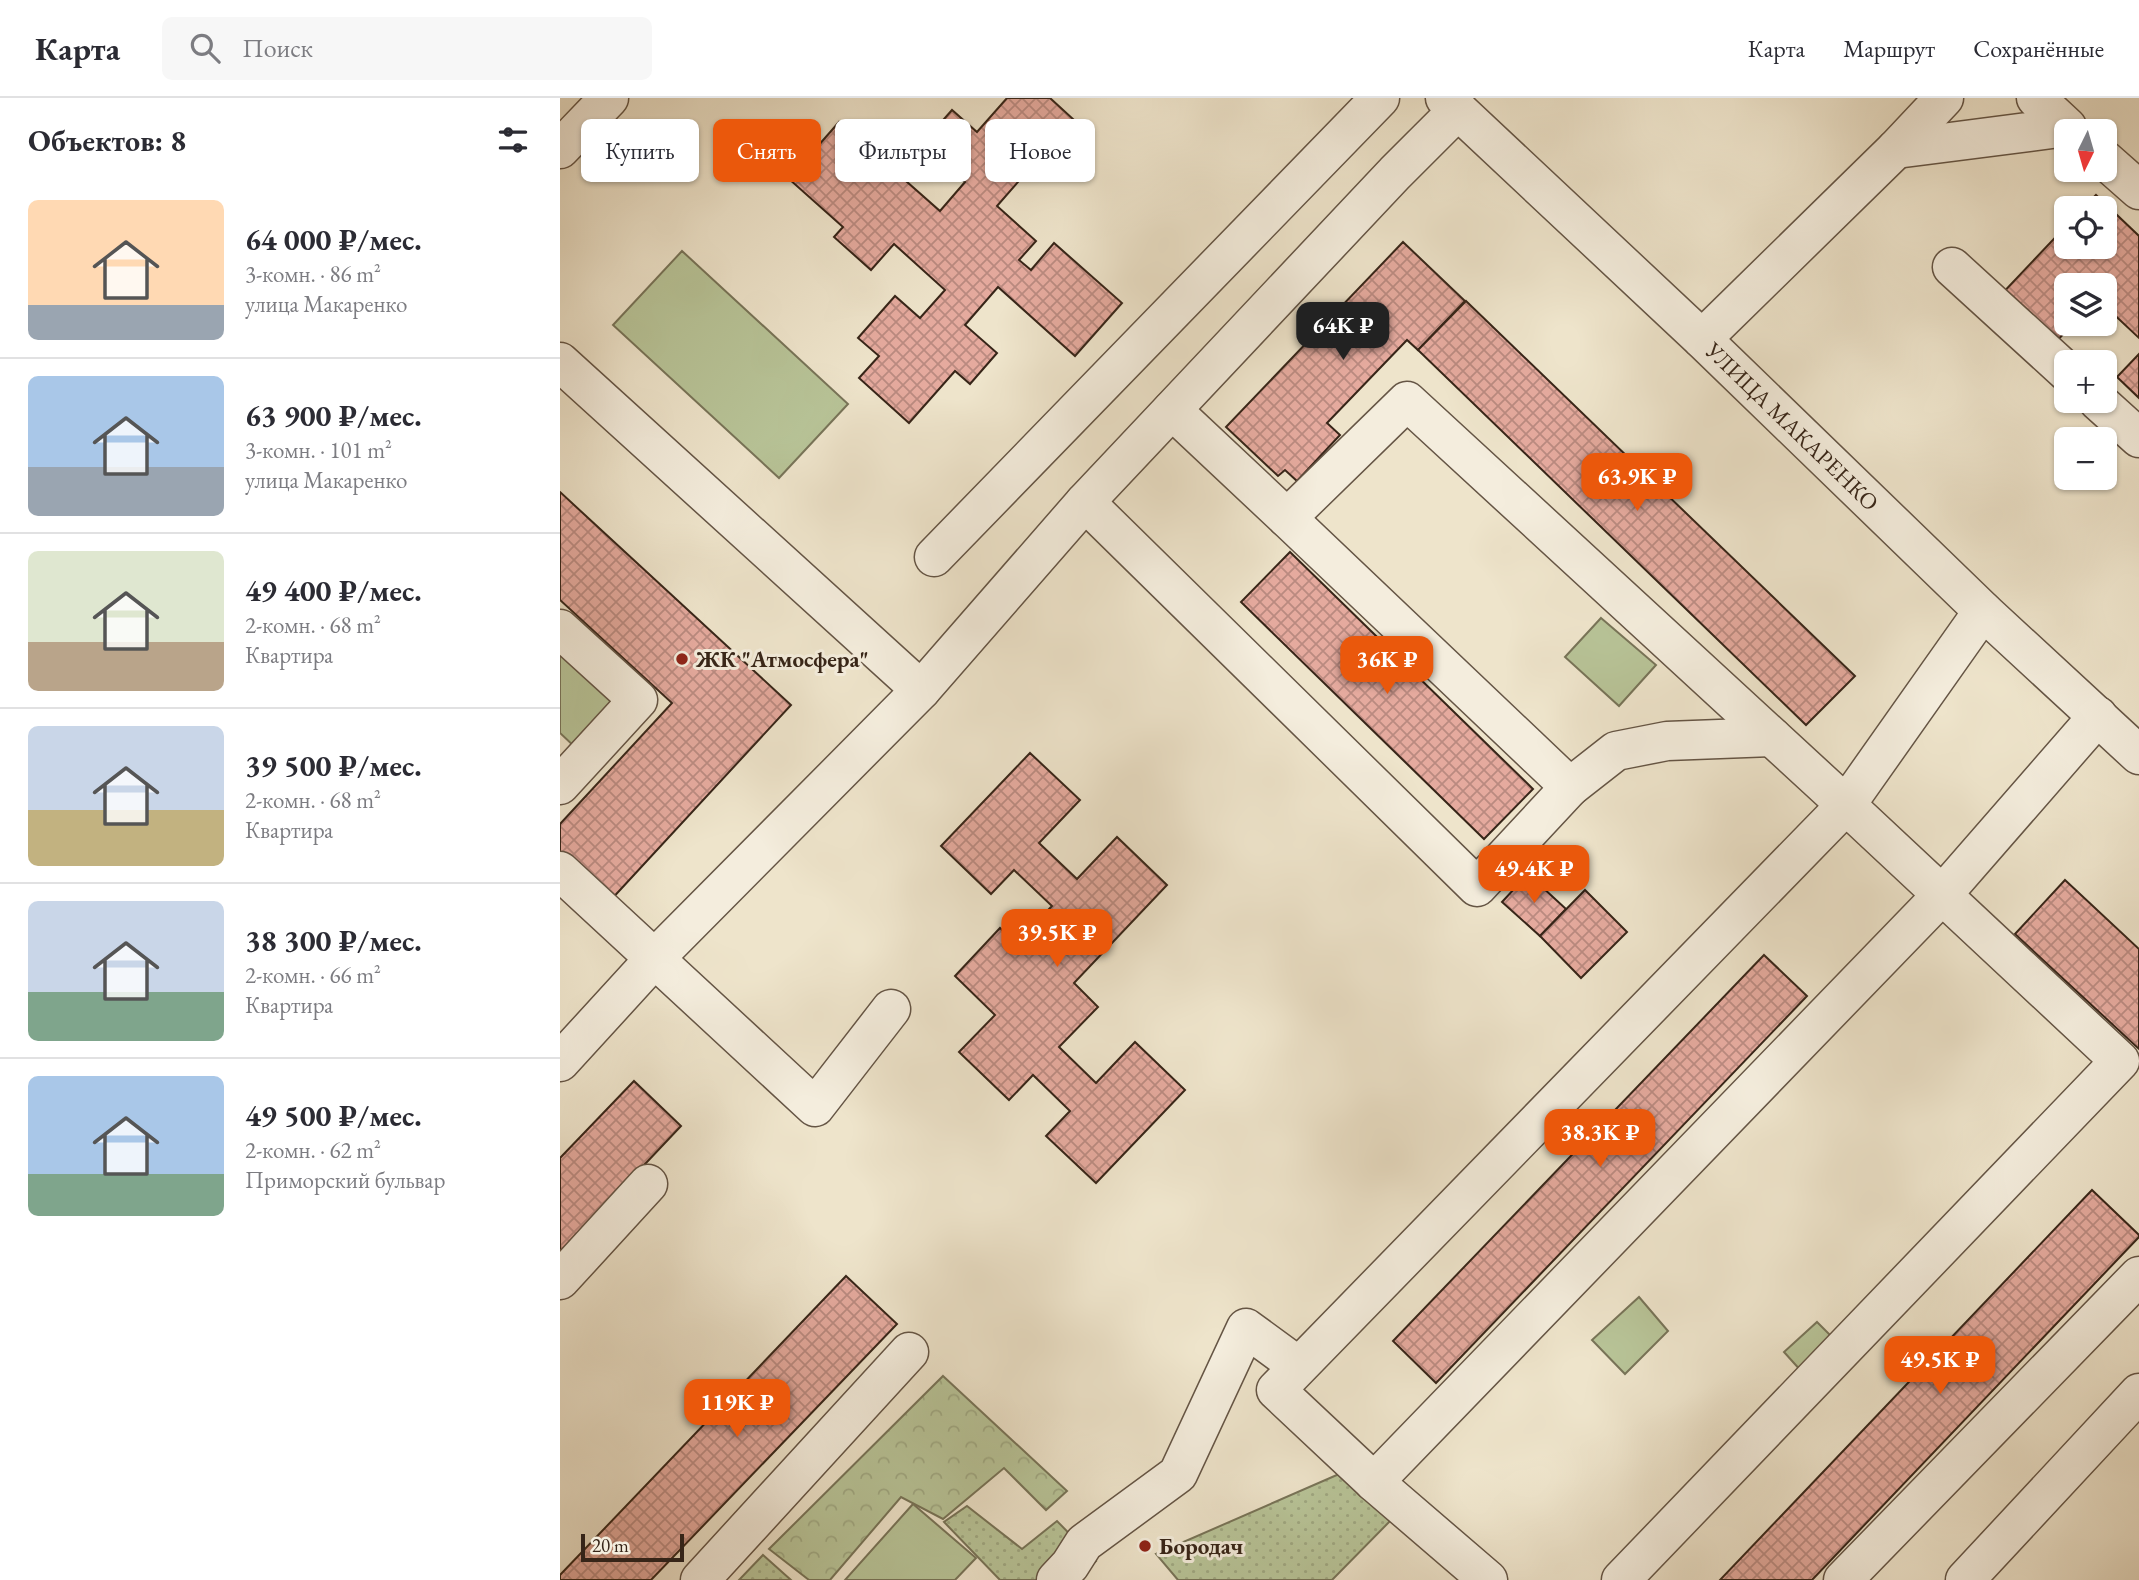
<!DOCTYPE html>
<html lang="ru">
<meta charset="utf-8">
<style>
body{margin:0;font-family:"EB Garamond",serif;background:#f7f7f7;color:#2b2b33;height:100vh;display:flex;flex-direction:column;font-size:26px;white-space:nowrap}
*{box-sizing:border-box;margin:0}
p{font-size:23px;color:#7c7c81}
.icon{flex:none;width:38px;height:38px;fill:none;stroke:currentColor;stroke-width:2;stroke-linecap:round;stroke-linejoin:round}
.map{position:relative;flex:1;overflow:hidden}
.drawer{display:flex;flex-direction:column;background:#fff;width:560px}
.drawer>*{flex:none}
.top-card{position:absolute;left:21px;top:21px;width:665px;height:63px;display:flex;gap:14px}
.needle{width:46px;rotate:185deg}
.buttons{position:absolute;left:1494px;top:21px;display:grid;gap:14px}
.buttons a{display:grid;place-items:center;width:63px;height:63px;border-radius:10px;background:#fff;box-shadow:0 2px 5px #0004;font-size:35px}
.scale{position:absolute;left:21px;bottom:18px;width:103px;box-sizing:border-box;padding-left:7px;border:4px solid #372518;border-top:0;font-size:19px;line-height:24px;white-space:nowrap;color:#372518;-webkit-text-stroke:5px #f4eddd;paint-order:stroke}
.price{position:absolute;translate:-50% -60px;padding:0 16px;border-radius:14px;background:#ea580c;color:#fff;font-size:23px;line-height:46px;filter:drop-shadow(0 2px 4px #0008)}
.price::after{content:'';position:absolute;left:50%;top:42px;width:21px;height:16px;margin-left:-10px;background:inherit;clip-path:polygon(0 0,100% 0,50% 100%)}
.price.selected{background:#222;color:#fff}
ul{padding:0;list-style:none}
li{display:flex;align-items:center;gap:21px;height:175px;padding:0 28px}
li+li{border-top:2px solid #e1e1e2}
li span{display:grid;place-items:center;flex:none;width:196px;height:140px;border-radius:10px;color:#555}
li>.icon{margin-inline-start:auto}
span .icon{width:84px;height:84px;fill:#fffc;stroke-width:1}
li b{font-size:30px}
h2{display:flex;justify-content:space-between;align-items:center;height:84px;padding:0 28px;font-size:30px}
.chip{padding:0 24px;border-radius:10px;background:#fff;box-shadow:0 2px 5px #0004;font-size:24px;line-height:63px}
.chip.selected{background:#ea580c;color:#fff}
header{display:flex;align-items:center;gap:42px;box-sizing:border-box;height:98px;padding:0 35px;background:#fff;border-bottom:2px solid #e1e1e2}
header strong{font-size:33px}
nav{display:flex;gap:38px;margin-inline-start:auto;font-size:24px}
.search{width:490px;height:63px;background:#f7f7f7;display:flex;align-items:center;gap:18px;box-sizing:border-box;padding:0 24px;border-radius:10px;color:#7c7c81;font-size:26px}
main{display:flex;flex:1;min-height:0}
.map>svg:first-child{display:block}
</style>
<header>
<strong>Карта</strong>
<div class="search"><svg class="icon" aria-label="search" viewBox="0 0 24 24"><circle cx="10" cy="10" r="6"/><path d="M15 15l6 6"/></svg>Поиск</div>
<nav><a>Карта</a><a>Маршрут</a><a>Сохранённые</a></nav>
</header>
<main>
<section class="drawer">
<h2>Объектов: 8<svg class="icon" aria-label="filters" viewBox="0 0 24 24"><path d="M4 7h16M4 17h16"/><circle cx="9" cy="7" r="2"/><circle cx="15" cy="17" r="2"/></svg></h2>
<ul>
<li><span style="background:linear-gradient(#ffd9b3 75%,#9aa5b1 0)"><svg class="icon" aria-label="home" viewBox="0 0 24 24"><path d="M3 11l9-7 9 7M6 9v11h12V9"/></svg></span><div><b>64 000 ₽/мес.</b><p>3-комн. · 86 m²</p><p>улица Макаренко</p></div></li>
<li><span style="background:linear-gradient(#a9c7e8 65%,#9aa5b1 0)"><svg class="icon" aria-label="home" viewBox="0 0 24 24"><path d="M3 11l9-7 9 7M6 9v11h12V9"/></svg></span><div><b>63 900 ₽/мес.</b><p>3-комн. · 101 m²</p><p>улица Макаренко</p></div></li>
<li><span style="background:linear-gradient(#dfe7d0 65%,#b9a48a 0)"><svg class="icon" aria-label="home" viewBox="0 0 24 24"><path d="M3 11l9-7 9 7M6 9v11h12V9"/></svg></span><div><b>49 400 ₽/мес.</b><p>2-комн. · 68 m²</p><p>Квартира</p></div></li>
<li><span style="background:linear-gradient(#c9d6e8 60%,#c2b280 0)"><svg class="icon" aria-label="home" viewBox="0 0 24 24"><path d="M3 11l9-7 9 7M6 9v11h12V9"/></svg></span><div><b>39 500 ₽/мес.</b><p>2-комн. · 68 m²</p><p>Квартира</p></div></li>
<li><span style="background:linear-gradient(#c9d6e8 65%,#7fa58c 0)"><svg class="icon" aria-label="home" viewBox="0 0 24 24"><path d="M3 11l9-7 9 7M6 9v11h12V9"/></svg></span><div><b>38 300 ₽/мес.</b><p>2-комн. · 66 m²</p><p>Квартира</p></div></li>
<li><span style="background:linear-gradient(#a9c7e8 70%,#7fa58c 0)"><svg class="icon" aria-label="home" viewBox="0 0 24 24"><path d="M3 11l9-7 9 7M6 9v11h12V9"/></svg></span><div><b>49 500 ₽/мес.</b><p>2-комн. · 62 m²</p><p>Приморский бульвар</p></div></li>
</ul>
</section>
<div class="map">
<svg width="1579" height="1482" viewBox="0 0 1579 1482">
<defs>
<pattern id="grass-dots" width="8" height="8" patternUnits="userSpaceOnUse" patternTransform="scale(1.75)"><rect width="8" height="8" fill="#b8c498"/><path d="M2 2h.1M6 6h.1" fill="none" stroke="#9fa882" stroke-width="1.8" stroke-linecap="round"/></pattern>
<pattern id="forest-crowns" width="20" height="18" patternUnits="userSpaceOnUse" patternTransform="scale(1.75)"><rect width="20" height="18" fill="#b8c498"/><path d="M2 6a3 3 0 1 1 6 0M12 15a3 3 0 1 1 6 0" fill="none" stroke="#9fa882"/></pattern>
<pattern id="building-cross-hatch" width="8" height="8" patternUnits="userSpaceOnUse" patternTransform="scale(1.75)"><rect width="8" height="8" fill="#e5aa9e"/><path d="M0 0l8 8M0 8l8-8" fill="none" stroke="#ba8a80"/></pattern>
</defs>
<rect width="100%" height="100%" fill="#eee4cb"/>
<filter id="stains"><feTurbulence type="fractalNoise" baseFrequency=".00286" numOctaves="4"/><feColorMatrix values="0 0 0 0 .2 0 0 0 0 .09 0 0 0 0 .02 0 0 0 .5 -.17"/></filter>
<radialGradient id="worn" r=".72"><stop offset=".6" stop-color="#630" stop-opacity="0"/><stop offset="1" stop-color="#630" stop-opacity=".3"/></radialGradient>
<g fill="url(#grass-dots)" stroke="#787458" stroke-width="2">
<polygon points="786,1373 835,1418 772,1482 618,1482 596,1456"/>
<polygon points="407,1408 462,1451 497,1423 536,1463 517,1482 440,1482 384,1424"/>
<polygon points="203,1457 231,1482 179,1482"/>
</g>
<polygon fill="url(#forest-crowns)" stroke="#787458" stroke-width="2" points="383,1278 507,1393 486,1412 444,1370 383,1421 341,1399 270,1482 249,1482 209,1451"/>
<g fill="#b8c498" stroke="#787458" stroke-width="2">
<polygon points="122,153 288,306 219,380 53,227"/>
<polygon points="1041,520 1096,567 1059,608 1005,559"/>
<polygon points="0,555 57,607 17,651 0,635"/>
<polygon points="1079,1199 1108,1233 1065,1276 1032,1242"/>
<polygon points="1257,1224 1275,1242 1242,1274 1224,1254"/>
<polygon points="353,1406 416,1460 395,1482 285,1482"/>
</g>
<g fill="url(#building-cross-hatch)" stroke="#372518" stroke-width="2">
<polygon points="447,0 490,0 513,21 437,108 476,143 459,162 471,172 494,145 562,205 515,258 438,189 405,227 437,255 410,286 395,273 349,325 299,280 319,258 298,240 335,198 360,220 385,192 334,146 311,172 274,139 283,129 229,81 279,24 380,113 405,84 362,46 392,12 417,34"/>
<polygon points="1536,97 1579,138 1579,240 1545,208 1545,187 1507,187 1507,226 1513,226 1490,250 1437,201 1507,127 1507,149 1545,149 1545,110 1523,110"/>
<polygon points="843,144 905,203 858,252 847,242 767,325 780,337 737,383 725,372 718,378 666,329"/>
<polygon points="906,203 1295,578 1246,627 858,252"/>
<polygon points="1579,256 1579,300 1557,279"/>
<polygon points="0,394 231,607 48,805 0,761 0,726 112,605 0,502"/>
<polygon points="730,454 973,691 924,741 681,504"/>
<polygon points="470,655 520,702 479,745 517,781 557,739 607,787 514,885 538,909 499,949 536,985 575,944 625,992 536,1085 486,1038 510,1013 473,977 449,1002 399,954 435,917 395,878 440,830 456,845 492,808 454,772 431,796 381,748"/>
<polygon points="968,776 1006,811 980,838 942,804"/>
<polygon points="1505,782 1579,851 1579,951 1455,836"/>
<polygon points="1025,792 1067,834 1021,880 980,838"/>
<polygon points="1204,857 1247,898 876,1285 833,1243"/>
<polygon points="74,983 121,1028 0,1156 0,1060"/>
<polygon points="1532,1092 1579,1137 1579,1139 1252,1482 1160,1482"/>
<polygon points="286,1178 337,1226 91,1482 0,1482 0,1477"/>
</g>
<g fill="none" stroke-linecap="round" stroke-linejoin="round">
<defs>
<g id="minor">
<path id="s1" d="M885,0L1142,241L1423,513L1579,657"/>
<polyline points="0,51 49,0"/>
<polyline points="1336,51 1507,29 1476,0"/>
<polyline points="1545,62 1579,92"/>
<polyline points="1392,169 1507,274"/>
<polyline points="1142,241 1336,51 1384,0"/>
<polyline points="0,264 361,592"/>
<polyline points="1538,303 1579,340"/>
<polyline points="612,312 727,420 847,303 1286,707 1423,513"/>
<polyline points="525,404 917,789 1010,689"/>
<polyline points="727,420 1010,689 1056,653 1107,643 1212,639"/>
<polyline points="374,459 820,0"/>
<polyline points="0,531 78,602 0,687"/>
<polyline points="0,773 255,1009 331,911"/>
<polyline points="0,964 95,860 361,592 525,404 835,75 898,12"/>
<polyline points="0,1182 88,1086"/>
<polyline points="814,1384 1382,797 1538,618"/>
<polyline points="140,1482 349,1254"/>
<polyline points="496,1482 510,1467 524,1445 618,1376 686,1230 738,1268"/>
<polyline points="928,1482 814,1384 716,1292 1286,707 1560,963 1061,1482"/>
<polyline points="1283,1482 1579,1178"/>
<polyline points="1405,1482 1579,1295"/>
</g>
</defs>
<use href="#minor" stroke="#655545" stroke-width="41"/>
<use href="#minor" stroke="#f4eddd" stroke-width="38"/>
</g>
<g fill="#8f2418" stroke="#f4eddd" stroke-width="2.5">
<circle cx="122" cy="561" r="7"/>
<circle cx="585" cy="1448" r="7"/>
</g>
<g text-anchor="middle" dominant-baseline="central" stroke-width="6" stroke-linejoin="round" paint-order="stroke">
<g font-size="23" fill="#372518" stroke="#f4eddd">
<text stroke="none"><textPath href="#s1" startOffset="478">УЛИЦА МАКАРЕНКО</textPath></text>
</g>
<g font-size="23" font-weight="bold" fill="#372518" stroke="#f4eddd" text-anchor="start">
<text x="136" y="561">ЖК "Атмосфера"</text>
<text x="599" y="1448">Бородач</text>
</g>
</g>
<rect width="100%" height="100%" filter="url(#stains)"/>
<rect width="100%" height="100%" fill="url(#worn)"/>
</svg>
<div class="buttons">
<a><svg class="needle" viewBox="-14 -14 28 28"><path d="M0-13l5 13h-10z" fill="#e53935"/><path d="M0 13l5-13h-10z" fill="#7c7c81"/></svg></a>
<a><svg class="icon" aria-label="locate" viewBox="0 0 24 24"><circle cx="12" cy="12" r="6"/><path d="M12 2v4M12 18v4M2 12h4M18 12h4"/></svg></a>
<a><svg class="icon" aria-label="layers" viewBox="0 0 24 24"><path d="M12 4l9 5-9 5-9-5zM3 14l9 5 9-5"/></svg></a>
<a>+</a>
<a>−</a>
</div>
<div class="scale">20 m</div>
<b class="price selected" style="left:783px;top:264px">64K ₽</b>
<b class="price" style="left:1077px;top:415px">63.9K ₽</b>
<b class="price" style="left:827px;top:598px">36K ₽</b>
<b class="price" style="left:974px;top:807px">49.4K ₽</b>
<b class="price" style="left:497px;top:871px">39.5K ₽</b>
<b class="price" style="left:1040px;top:1071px">38.3K ₽</b>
<b class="price" style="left:1380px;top:1298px">49.5K ₽</b>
<b class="price" style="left:177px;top:1341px">119K ₽</b>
<div class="top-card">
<a class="chip">Купить</a>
<a class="chip selected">Снять</a>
<a class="chip">Фильтры</a>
<a class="chip">Новое</a>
</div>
</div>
</main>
